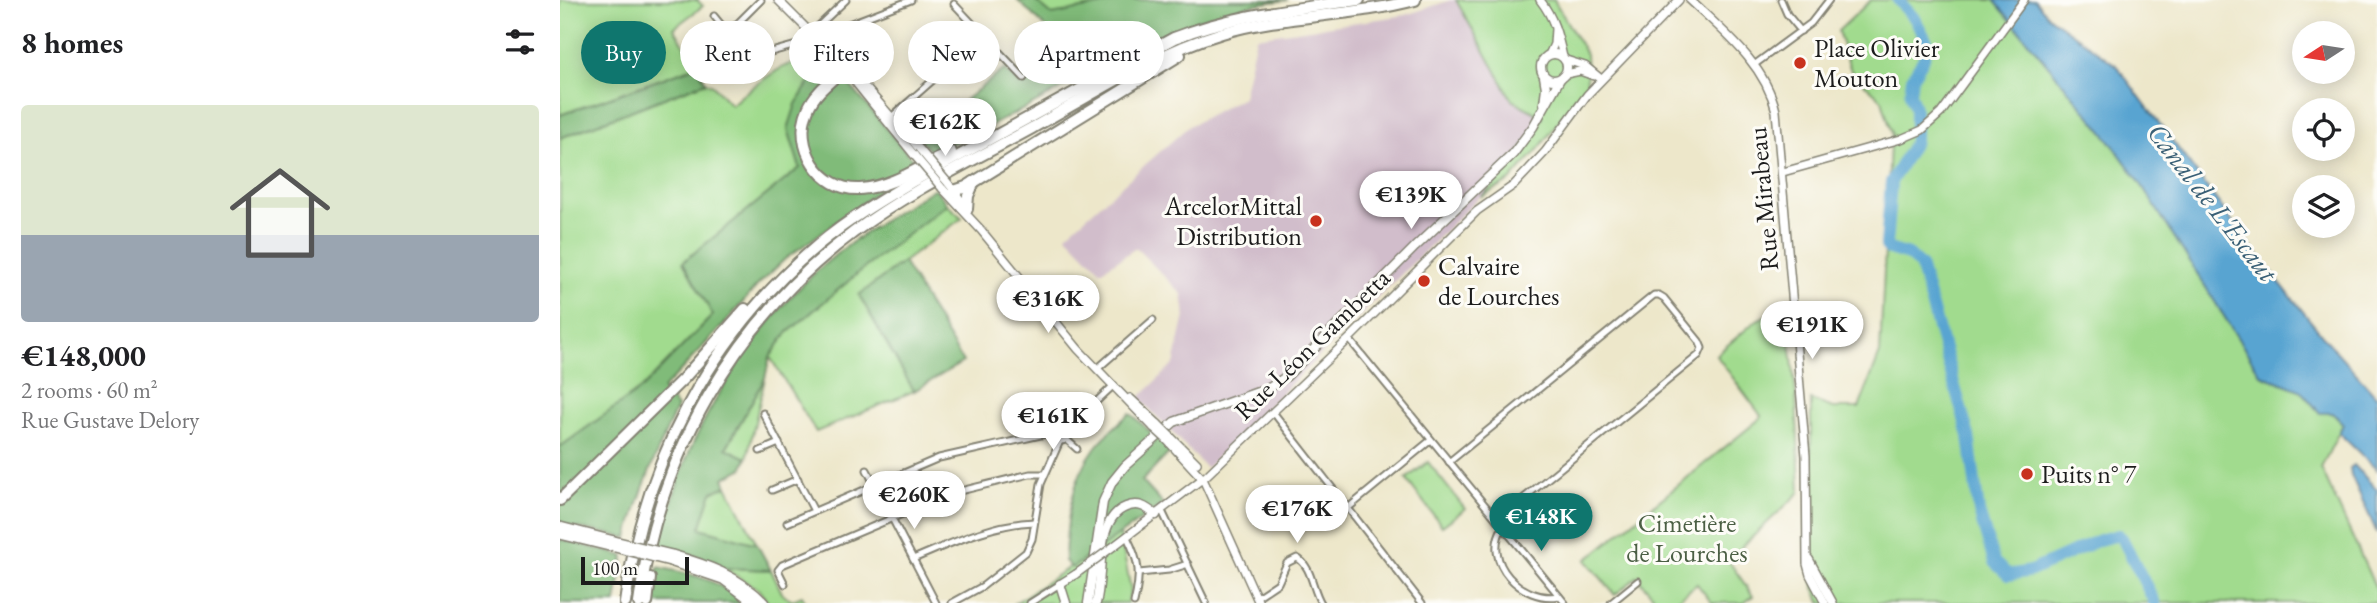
<!DOCTYPE html>
<meta charset="utf-8">
<style>
body{margin:0;font-family:"EB Garamond",serif;background:#f2f2f2;color:#202124;height:100vh;display:flex;flex-direction:column;font-size:26px;white-space:nowrap}
*{box-sizing:border-box;margin:0}
p{font-size:23px;color:#757577}
.icon{flex:none;width:38px;height:38px;fill:none;stroke:currentColor;stroke-width:2;stroke-linecap:round;stroke-linejoin:round}
.map{position:relative;flex:1;overflow:hidden}
.details{display:flex;flex-direction:column;background:#fff;width:560px}
.details>*{flex:none}
.hud{position:absolute;left:21px;top:21px;width:665px;height:63px;display:flex;gap:14px}
.needle{width:46px;rotate:258deg}
.tools{position:absolute;left:1732px;top:21px;display:grid;gap:14px}
.tools a{display:grid;place-items:center;width:63px;height:63px;border-radius:50%;background:#fff;box-shadow:0 4px 18px #0003;font-size:35px}
.scale{position:absolute;left:21px;bottom:18px;width:108px;box-sizing:border-box;padding-left:7px;border:4px solid #1c1c1c;border-top:0;font-size:19px;line-height:24px;white-space:nowrap;color:#1c1c1c;-webkit-text-stroke:5px #fdfcf7;paint-order:stroke}
.price{position:absolute;translate:-50% -60px;padding:0 16px;border-radius:24px;background:#fff;color:#222;font-size:23px;line-height:46px;filter:drop-shadow(0 2px 4px #0008)}
.price::after{content:'';position:absolute;left:50%;top:42px;width:21px;height:16px;margin-left:-10px;background:inherit;clip-path:polygon(0 0,100% 0,50% 100%)}
.price.on{background:#0f766e;color:#fff}
ul{padding:0;list-style:none}
li{display:grid;align-content:center;gap:14px;height:371px;padding:0 21px}
li+li{border-top:2px solid #e0e0e0}
li span{display:grid;place-items:center;height:217px;border-radius:7px;color:#555}
li>.icon{margin-inline-start:auto}
span .icon{width:126px;height:126px;fill:#fffc;stroke-width:1}
li b{font-size:30px}
h2{display:flex;justify-content:space-between;align-items:center;height:84px;padding:0 21px;font-size:30px}
.tag{padding:0 24px;border-radius:32px;background:#fff;box-shadow:0 4px 18px #0003;font-size:24px;line-height:63px}
.tag.on{background:#0f766e;color:#fff}
main{display:flex;flex:1;min-height:0}
.map>svg:first-child{display:block}
</style>
<main>
<section class="details">
<h2>8 homes<svg class="icon" aria-label="filters" viewBox="0 0 24 24"><path d="M4 7h16M4 17h16"/><circle cx="9" cy="7" r="2"/><circle cx="15" cy="17" r="2"/></svg></h2>
<ul>
<li><span style="background:linear-gradient(#dfe7d0 60%,#9aa5b1 0)"><svg class="icon" aria-label="home" viewBox="0 0 24 24"><path d="M3 11l9-7 9 7M6 9v11h12V9"/></svg></span><div><b>€148,000</b><p>2 rooms · 60 m²</p><p>Rue Gustave Delory</p></div></li>
</ul>
</section>
<div class="map">
<svg width="1817" height="603" viewBox="0 0 1817 603">
<rect width="100%" height="100%" fill="#fdfcf7"/>
<filter id="ink" filterUnits="userSpaceOnUse"><feTurbulence type="fractalNoise" baseFrequency=".0143" numOctaves="2"/><feDisplacementMap in="SourceGraphic" scale="14" xChannelSelector="R" yChannelSelector="G"/><feConvolveMatrix kernelMatrix="1 2 1 2 8 2 1 2 1" color-interpolation-filters="sRGB"/></filter>
<filter id="wash" filterUnits="userSpaceOnUse"><feTurbulence type="fractalNoise" baseFrequency=".00686" numOctaves="4" result="noise"/><feDisplacementMap in="SourceGraphic" scale="28" xChannelSelector="R" yChannelSelector="G"/><feGaussianBlur stdDeviation="1.57" result="paint"/><feColorMatrix in="noise" values="0 0 0 0 0 0 0 0 0 0 0 0 0 0 0 0 0 1.4 0 .05"/><feComposite in="paint" operator="in"/></filter>
<g filter="url(#wash)">
<rect width="100%" height="100%" fill="#ede7ca"/>
<polygon fill="#d1bdcb" points="891,0 896,0 952,100 984,117 949,168 646,468 579,398 614,364 625,316 622,294 576,248 541,271 506,235 629,126 683,97 696,37 846,15"/>
<g fill="#a1db8e" stroke="#5e7c55" stroke-width="2">
<polygon points="0,0 137,0 143,6 114,28 137,66 0,115"/>
<polygon points="474,0 567,0 492,15"/>
<polygon points="896,0 994,0 1026,54 1027,83 980,147 950,181 921,197 949,168 983,117 952,100"/>
<polygon points="1311,0 1434,0 1545,134 1581,184 1701,375 1740,390 1760,413 1772,413 1783,424 1761,468 1817,591 1817,603 1261,603 1254,588 1251,552 1251,400 1273,408 1299,408 1320,353 1330,145 1332,134 1322,100 1291,71 1278,31"/>
<path d="M257,51L263,60L251,78L228,129L240,168L123,262L153,315L82,388L0,447V138L146,82L153,85L171,105C186,91 203,79 221,68C233,62 245,59 257,51Z"/>
<polygon points="387,204 402,218 299,295 354,391 256,432 210,357 226,334 298,273"/>
<polygon points="1226,305 1236,394 1240,492 1168,560 1193,596 1184,603 1152,603 1137,584 1113,603 1099,603 1077,577 1055,595 1026,560 1202,417 1156,355 1197,320"/>
<polygon points="205,378 187,458 166,449"/>
<polygon points="868,462 905,509 882,526 846,479"/>
<polygon points="167,486 197,544 140,528 152,492"/>
<polygon points="560,534 571,590 567,603 455,603"/>
<polygon points="163,568 211,570 223,595 233,600 242,596 246,603 209,603 197,588"/>
</g>
<g fill="#80bb79" stroke="#4e6c4a" stroke-width="2">
<path d="M457,0H474L492,15L567,0H728C636,8 570,51 492,94C452,116 412,135 372,153L357,137L445,69L461,85L511,51Z"/>
<path d="M263,60L293,89L354,161L299,206L225,259L197,286L165,323L103,389L117,407C98,450 79,492 68,538L0,524V447L82,388L153,315L123,262L240,168L228,129L236,104Z"/>
<polygon points="137,66 146,82 0,138 0,115"/>
<path d="M375,188L387,204L298,273L226,334L210,357L205,378L166,448L187,458L182,469L164,478L167,486L152,492L140,528L197,544L211,570L163,568L154,561L100,546C109,510 119,473 135,439C165,375 218,302 273,257C305,231 340,210 375,188Z"/>
<polygon points="343,262 403,362 354,391 299,295"/>
<path d="M570,413L611,451L582,481L603,504L512,568L505,561C506,522 511,480 535,448C545,435 558,424 570,413Z"/>
<polygon points="0,539 64,556 56,603 0,603"/>
<path d="M98,567C125,573 163,579 181,603H91Z"/>
</g>
<g fill="#58a4d1" stroke="#3a6076" stroke-width="2">
<polygon points="1434,0 1475,0 1489,17 1556,65 1692,248 1761,334 1817,397 1817,470 1779,433 1783,424 1773,413 1760,413 1740,390 1701,375 1581,184 1545,134"/>
<polygon points="1794,465 1817,490 1817,533 1791,475 1790,468"/>
</g>
<g fill="none" stroke-linecap="round" stroke-linejoin="round">
<polyline stroke="#58a4d1" stroke-width="12" points="1338,0 1355,19 1367,41 1364,58 1352,78 1350,93 1355,108 1355,141 1331,182 1326,246 1329,249 1348,255 1360,265 1409,436 1419,512 1434,562 1448,575 1471,571 1539,540 1558,535 1562,538 1595,603"/>
</g>
</g>
<g filter="url(#ink)">
<g fill="none" stroke-linecap="round" stroke-linejoin="round">
<defs>
<g id="minor">
<polyline points="1221,0 1227,14 1241,31"/>
<polyline points="394,4 464,78"/>
<polyline points="154,16 168,33 201,0"/>
<polyline points="260,25 266,29 273,30 351,0"/>
<polyline points="250,34 286,0"/>
<polyline points="1194,65 1251,23 1269,0"/>
<polyline points="153,74 193,57 244,43 254,38"/>
<polyline points="329,119 424,35"/>
<polyline points="789,339 1005,603"/>
<polyline points="537,369 593,320"/>
<polyline points="713,412 862,603"/>
<polyline points="203,413 254,511"/>
<circle cx="501" cy="433" r="8"/>
<polyline points="507,429 554,385"/>
<polyline points="506,439 517,449"/>
<polyline points="200,451 219,443"/>
<polyline points="889,462 1094,295 1099,295 1104,298 1139,341 1142,348 1139,355 937,520"/>
<polyline points="307,470 376,603"/>
<polyline points="212,490 238,479"/>
<polyline points="788,508 871,440"/>
<polyline points="602,511 646,603"/>
<polyline points="227,523 379,458 494,432"/>
<path d="M943,527C921,561 962,603 999,596"/>
<path d="M567,537C580,563 581,575 574,603"/>
<path d="M353,559C392,543 431,524 474,522"/>
<polyline points="579,573 609,570 628,564"/>
<polyline points="225,584 218,570 222,565 392,493 470,474 484,474"/>
<path d="M697,597L718,583L727,563L737,558C752,566 752,589 761,603"/>
<polyline points="392,603 423,586 466,552 472,539 481,484 500,441"/>
<polyline points="470,603 500,584"/>
<polyline points="1051,603 1078,581"/>
</g>
<g id="tertiary">
<polyline points="218,0 307,89 361,151"/>
<path d="M980,0C994,18 998,35 1003,57"/>
<path d="M1130,0C1164,32 1205,64 1216,111L1246,456L1247,564L1250,575L1265,603"/>
<polyline points="989,55 994,44 995,29"/>
<polyline points="1006,60 1025,66 1041,79"/>
<polyline points="1006,74 1020,71 1034,76"/>
<polyline points="296,83 355,156"/>
<polyline points="1223,172 1341,139 1362,130 1381,113 1464,0"/>
<polyline points="388,183 407,208"/>
<polyline points="382,188 421,230 518,349 594,428"/>
<polyline points="570,398 598,424"/>
<polyline points="610,436 637,463"/>
<polyline points="606,439 643,479 699,603"/>
<polyline points="554,546 646,476 789,339 917,211 954,185 985,152 1027,95 1119,0"/>
<polyline points="1249,559 1273,603"/>
<polyline points="500,584 516,574"/>
</g>
<g id="secondary">
<circle cx="994" cy="67" r="13"/>
<polyline points="984,103 986,88 984,76"/>
<polyline points="500,584 506,603"/>
<polyline points="528,603 543,502 552,482 565,466 614,422 709,388 727,376 855,247 953,154 973,127 1000,79"/>
<path d="M536,603C544,576 534,519 566,507C579,502 586,507 596,515"/>
</g>
<g id="primary">
<polyline points="0,527 54,541"/>
<polyline points="0,534 49,546"/>
<path d="M112,555C147,565 178,576 204,603"/>
<polyline points="110,561 163,579 195,603"/>
</g>
<g id="motorway">
<path d="M284,69C271,81 255,92 248,109C232,146 260,191 300,189C333,187 362,165 391,152"/>
<polyline points="394,191 406,187 620,55"/>
<polyline points="407,209 408,196 414,182"/>
<polyline points="0,500 124,378 185,309"/>
<path d="M65,603C83,464 150,336 258,245C288,220 321,200 355,180L614,38C674,14 735,9 799,0"/>
<path d="M79,603C98,456 174,321 294,232C349,191 412,161 472,128C533,94 595,53 662,33C724,14 792,17 855,0"/>
<polyline points="87,603 90,578"/>
</g>
</defs>
<use href="#minor" stroke="#848273" stroke-width="9"/>
<use href="#tertiary" stroke="#848273" stroke-width="10"/>
<use href="#secondary" stroke="#848273" stroke-width="11"/>
<use href="#primary" stroke="#848273" stroke-width="12"/>
<use href="#motorway" stroke="#848273" stroke-width="14"/>
<use href="#minor" stroke="#fff" stroke-width="5"/>
<use href="#tertiary" stroke="#fff" stroke-width="7"/>
<use href="#secondary" stroke="#fff" stroke-width="8"/>
<use href="#primary" stroke="#fff" stroke-width="9"/>
<use href="#motorway" stroke="#fff" stroke-width="10"/>
<defs>
<g id="tertiary-bridge">
<polyline points="361,151 388,183"/>
<polyline points="355,156 382,188"/>
<polyline points="598,424 610,436"/>
<polyline points="594,428 606,439"/>
<polyline points="516,574 554,546"/>
</g>
<g id="primary-bridge">
<polyline points="54,541 112,555"/>
<polyline points="55,547 110,561"/>
</g>
</defs>
<use href="#tertiary-bridge" stroke="#848273" stroke-width="10" stroke-linecap="butt"/>
<use href="#primary-bridge" stroke="#848273" stroke-width="12" stroke-linecap="butt"/>
<use href="#tertiary-bridge" stroke="#fff" stroke-width="7"/>
<use href="#primary-bridge" stroke="#fff" stroke-width="9"/>
</g>
</g>
<g fill="#c8321e" stroke="#fdfcf7" stroke-width="2.5">
<circle cx="1240" cy="63" r="7"/>
<circle cx="756" cy="221" r="7"/>
<circle cx="864" cy="281" r="7"/>
<circle cx="1467" cy="474" r="7"/>
</g>
<g text-anchor="middle" dominant-baseline="central" stroke-width="6" stroke-linejoin="round" paint-order="stroke">
<g font-size="26" fill="#1c1c1c" stroke="#fdfcf7" text-anchor="start">
<text x="1254" y="48">Place Olivier<tspan x="1254" dy="30">Mouton</tspan></text>
<text x="742" y="206" text-anchor="end">ArcelorMittal<tspan x="742" dy="30">Distribution</tspan></text>
<text x="878" y="266">Calvaire<tspan x="878" dy="30">de Lourches</tspan></text>
<text x="1481" y="474">Puits n° 7</text>
</g>
<g font-size="26" fill="#1c1c1c" stroke="#fdfcf7">
<text transform="translate(1203 199) rotate(-95)">Rue Mirabeau</text>
<text transform="translate(752 344) rotate(-44)">Rue Léon Gambetta</text>
</g>
<g font-size="26" fill="#4b5f44" stroke="#fdfcf7">
<text x="1127" y="523">Cimetière<tspan x="1127" dy="30">de Lourches</tspan></text>
</g>
<g font-size="28" font-style="italic" fill="#3a6076" stroke="#fdfcf7">
<text transform="translate(1653 202) rotate(52)">Canal de L'Escaut</text>
</g>
</g>
</svg>
<div class="tools">
<a><svg class="needle" viewBox="-14 -14 28 28"><path d="M0-13l5 13h-10z" fill="#e53935"/><path d="M0 13l5-13h-10z" fill="#757577"/></svg></a>
<a><svg class="icon" aria-label="locate" viewBox="0 0 24 24"><circle cx="12" cy="12" r="6"/><path d="M12 2v4M12 18v4M2 12h4M18 12h4"/></svg></a>
<a><svg class="icon" aria-label="layers" viewBox="0 0 24 24"><path d="M12 4l9 5-9 5-9-5zM3 14l9 5 9-5"/></svg></a>
</div>
<div class="scale">100 m</div>
<b class="price" style="left:385px;top:158px">€162K</b>
<b class="price" style="left:851px;top:231px">€139K</b>
<b class="price" style="left:488px;top:335px">€316K</b>
<b class="price" style="left:1252px;top:361px">€191K</b>
<b class="price" style="left:493px;top:452px">€161K</b>
<b class="price" style="left:354px;top:531px">€260K</b>
<b class="price" style="left:737px;top:545px">€176K</b>
<b class="price on" style="left:981px;top:553px">€148K</b>
<div class="hud">
<a class="tag on">Buy</a>
<a class="tag">Rent</a>
<a class="tag">Filters</a>
<a class="tag">New</a>
<a class="tag">Apartment</a>
</div>
</div>
</main>
